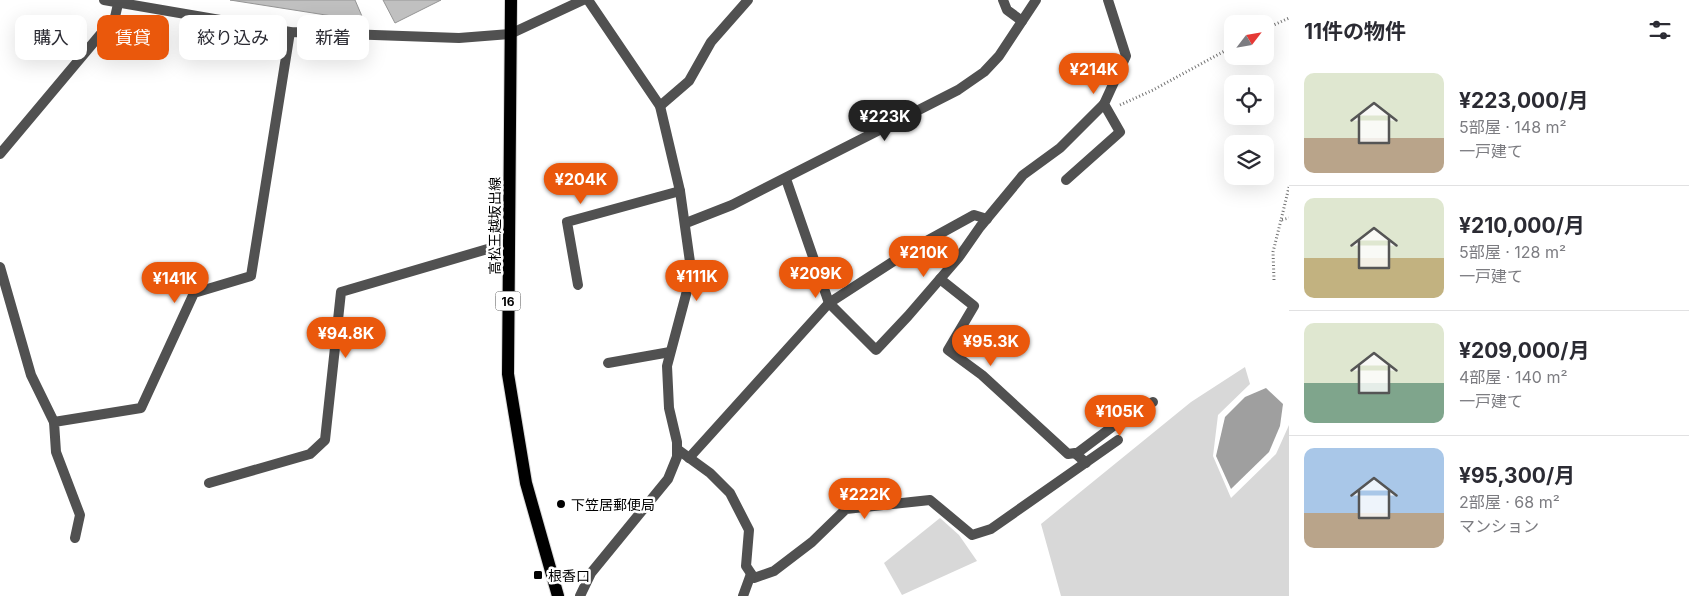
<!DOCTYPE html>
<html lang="ja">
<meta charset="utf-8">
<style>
body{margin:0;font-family:Inter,"Noto Sans JP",sans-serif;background:#f2f2f3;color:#2b2b33;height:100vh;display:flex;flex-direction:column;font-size:19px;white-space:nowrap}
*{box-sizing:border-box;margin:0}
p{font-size:16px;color:#7c7c81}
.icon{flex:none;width:28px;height:28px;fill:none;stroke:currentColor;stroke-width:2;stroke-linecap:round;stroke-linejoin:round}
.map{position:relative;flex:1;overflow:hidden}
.details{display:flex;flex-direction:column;background:#fff;width:400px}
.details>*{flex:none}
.guide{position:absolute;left:15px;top:15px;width:475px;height:45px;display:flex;gap:10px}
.needle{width:32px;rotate:59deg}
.fabs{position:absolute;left:1224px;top:15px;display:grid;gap:10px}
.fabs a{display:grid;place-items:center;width:50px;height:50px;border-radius:10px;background:#fff;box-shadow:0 5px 20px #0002;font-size:25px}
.price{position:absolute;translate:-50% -42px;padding:0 11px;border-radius:18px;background:#ea580c;color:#fff;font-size:16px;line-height:32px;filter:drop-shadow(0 1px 2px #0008)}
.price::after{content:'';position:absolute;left:50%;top:30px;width:15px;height:11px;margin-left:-8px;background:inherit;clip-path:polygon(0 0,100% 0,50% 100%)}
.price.on{background:#222;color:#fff}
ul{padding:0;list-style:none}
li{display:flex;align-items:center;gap:15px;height:125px;padding:0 15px}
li+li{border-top:1px solid #e1e1e2}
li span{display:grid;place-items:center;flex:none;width:140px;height:100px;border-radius:10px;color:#555}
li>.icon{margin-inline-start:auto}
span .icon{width:60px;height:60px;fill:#fffc;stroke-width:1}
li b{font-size:21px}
h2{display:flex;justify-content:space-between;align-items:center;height:60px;padding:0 15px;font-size:21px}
.pill{padding:0 18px;border-radius:10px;background:#fff;box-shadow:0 5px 20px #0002;font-size:18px;line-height:45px}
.pill.on{background:#ea580c;color:#fff}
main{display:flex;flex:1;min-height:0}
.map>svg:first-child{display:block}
</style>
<main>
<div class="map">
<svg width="1289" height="596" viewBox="0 0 1289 596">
<rect width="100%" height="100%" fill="#fff"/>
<g fill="#d8d8d8">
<polygon points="1245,367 1250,384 1218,415 1213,456 1231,498 1276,454 1289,425 1289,596 1061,596 1041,524 1191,402"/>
<polygon points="940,518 959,535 977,561 902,595 884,563"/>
</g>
<polygon fill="#9f9f9f" points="1266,388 1283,404 1280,426 1269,452 1231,489 1216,456 1225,417 1245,397"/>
<g fill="#c0c0c0" stroke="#959595">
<polygon points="230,0 355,0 364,21"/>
<polygon points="383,0 441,0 395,23"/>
</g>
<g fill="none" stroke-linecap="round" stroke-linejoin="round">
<defs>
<polyline id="primary" points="511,0 508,374 526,483 558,596"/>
</defs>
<use href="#primary" stroke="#dbdbdb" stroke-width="14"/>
<g stroke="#737373" stroke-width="3" stroke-dasharray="1 2.5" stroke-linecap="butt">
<polyline points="1265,29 1289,18"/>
<polyline points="1120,105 1153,90 1232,47"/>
<polyline points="1289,187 1281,220 1289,218"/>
<polyline points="1274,280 1273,252 1281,220"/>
</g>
<g stroke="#515151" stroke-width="10">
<polyline points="1003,0 1007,10 1022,21"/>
<polyline points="660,106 689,81 711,42 748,0"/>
<polyline points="0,154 115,17 118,4"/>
<polyline points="786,179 829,303 876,350 908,316 959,257 980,227 1023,175 1060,148 1104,104"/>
<polyline points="1066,180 1120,132 1104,104 1126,56 1108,0"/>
<polyline points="686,223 732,205 958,90 984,72 999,56 1036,0"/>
<polyline points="0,267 31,375 54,422"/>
<polyline points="940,279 974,306 948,350 982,375 1068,454 1075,453 1086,463"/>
<polyline points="578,285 567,222 680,191"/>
<polyline points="608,363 670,352"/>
<polyline points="677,449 710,473 730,493 749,530 746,566 754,578 774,571 812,542 846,509 930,500 972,535 991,529 1118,440"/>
<polyline points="1076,454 1116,424 1153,402"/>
<polyline points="689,458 829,303 914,248 974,215 987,219"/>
<polyline points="209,483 310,454 325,440 341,292 508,243"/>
<polyline points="75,538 80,515 56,452 54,422 141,408 194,293 251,276 290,32"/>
<polyline points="580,596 591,573 668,479 677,457 677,442 669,408 667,366 688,287 690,262 680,191 660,106 588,0"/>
<polyline points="743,596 751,574"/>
</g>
<polyline stroke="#515151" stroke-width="10" points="104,0 290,32 459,38 510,34 583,0"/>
<use href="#primary" stroke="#000" stroke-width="12"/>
</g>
<g fill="#000" stroke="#fff" stroke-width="2">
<circle cx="561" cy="504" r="5"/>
<rect x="533" y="570" width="10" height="10" rx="2.5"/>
</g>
<g text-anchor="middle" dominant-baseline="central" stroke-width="5" stroke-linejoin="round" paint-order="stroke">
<rect fill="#fff" stroke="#4c4c4c" stroke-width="1" x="495.5" y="291.5" width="25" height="19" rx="4"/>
<g font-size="12" font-weight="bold" fill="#000">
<text x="508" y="301">16</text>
</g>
<g font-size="14" fill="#000" stroke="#fff">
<text transform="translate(494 226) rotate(-90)">高松王越坂出線</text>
</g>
<g font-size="14" fill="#000" stroke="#fff" text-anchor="start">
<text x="571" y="504">下笠居郵便局</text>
<text x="548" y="575">根香口</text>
</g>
</g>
</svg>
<div class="fabs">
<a><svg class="needle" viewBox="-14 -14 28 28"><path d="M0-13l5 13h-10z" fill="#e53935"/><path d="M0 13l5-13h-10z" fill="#7c7c81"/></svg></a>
<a><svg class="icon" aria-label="locate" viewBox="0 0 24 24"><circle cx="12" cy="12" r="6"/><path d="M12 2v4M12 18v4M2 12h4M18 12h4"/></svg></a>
<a><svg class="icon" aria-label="layers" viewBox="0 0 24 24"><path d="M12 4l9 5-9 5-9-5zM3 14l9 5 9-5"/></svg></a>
</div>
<b class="price" style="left:1094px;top:95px">¥214K</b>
<b class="price on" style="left:885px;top:142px">¥223K</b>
<b class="price" style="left:581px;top:205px">¥204K</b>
<b class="price" style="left:924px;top:278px">¥210K</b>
<b class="price" style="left:816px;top:299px">¥209K</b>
<b class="price" style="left:697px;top:302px">¥111K</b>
<b class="price" style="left:175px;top:304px">¥141K</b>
<b class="price" style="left:346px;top:359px">¥94.8K</b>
<b class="price" style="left:991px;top:367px">¥95.3K</b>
<b class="price" style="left:1120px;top:437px">¥105K</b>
<b class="price" style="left:865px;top:520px">¥222K</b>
<div class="guide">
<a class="pill">購入</a>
<a class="pill on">賃貸</a>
<a class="pill">絞り込み</a>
<a class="pill">新着</a>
</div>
</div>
<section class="details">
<h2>11件の物件<svg class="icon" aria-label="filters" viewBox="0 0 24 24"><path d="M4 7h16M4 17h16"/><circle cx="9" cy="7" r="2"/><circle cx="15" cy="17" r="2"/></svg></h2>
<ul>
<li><span style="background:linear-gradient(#dfe7d0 65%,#b9a48a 0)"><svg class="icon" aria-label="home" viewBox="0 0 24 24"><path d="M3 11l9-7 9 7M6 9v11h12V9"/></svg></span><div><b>¥223,000/月</b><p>5部屋 · 148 m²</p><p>一戸建て</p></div></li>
<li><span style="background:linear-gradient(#dfe7d0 60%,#c2b280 0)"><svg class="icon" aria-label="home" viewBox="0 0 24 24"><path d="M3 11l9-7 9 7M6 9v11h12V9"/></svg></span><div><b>¥210,000/月</b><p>5部屋 · 128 m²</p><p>一戸建て</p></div></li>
<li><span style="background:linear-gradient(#dfe7d0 60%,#7fa58c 0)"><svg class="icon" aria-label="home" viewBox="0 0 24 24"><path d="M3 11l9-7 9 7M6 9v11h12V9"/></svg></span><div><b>¥209,000/月</b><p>4部屋 · 140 m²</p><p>一戸建て</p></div></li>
<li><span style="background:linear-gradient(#a9c7e8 65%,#b9a48a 0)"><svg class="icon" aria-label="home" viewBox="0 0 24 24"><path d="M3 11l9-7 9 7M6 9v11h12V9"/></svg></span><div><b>¥95,300/月</b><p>2部屋 · 68 m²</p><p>マンション</p></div></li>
</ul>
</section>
</main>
